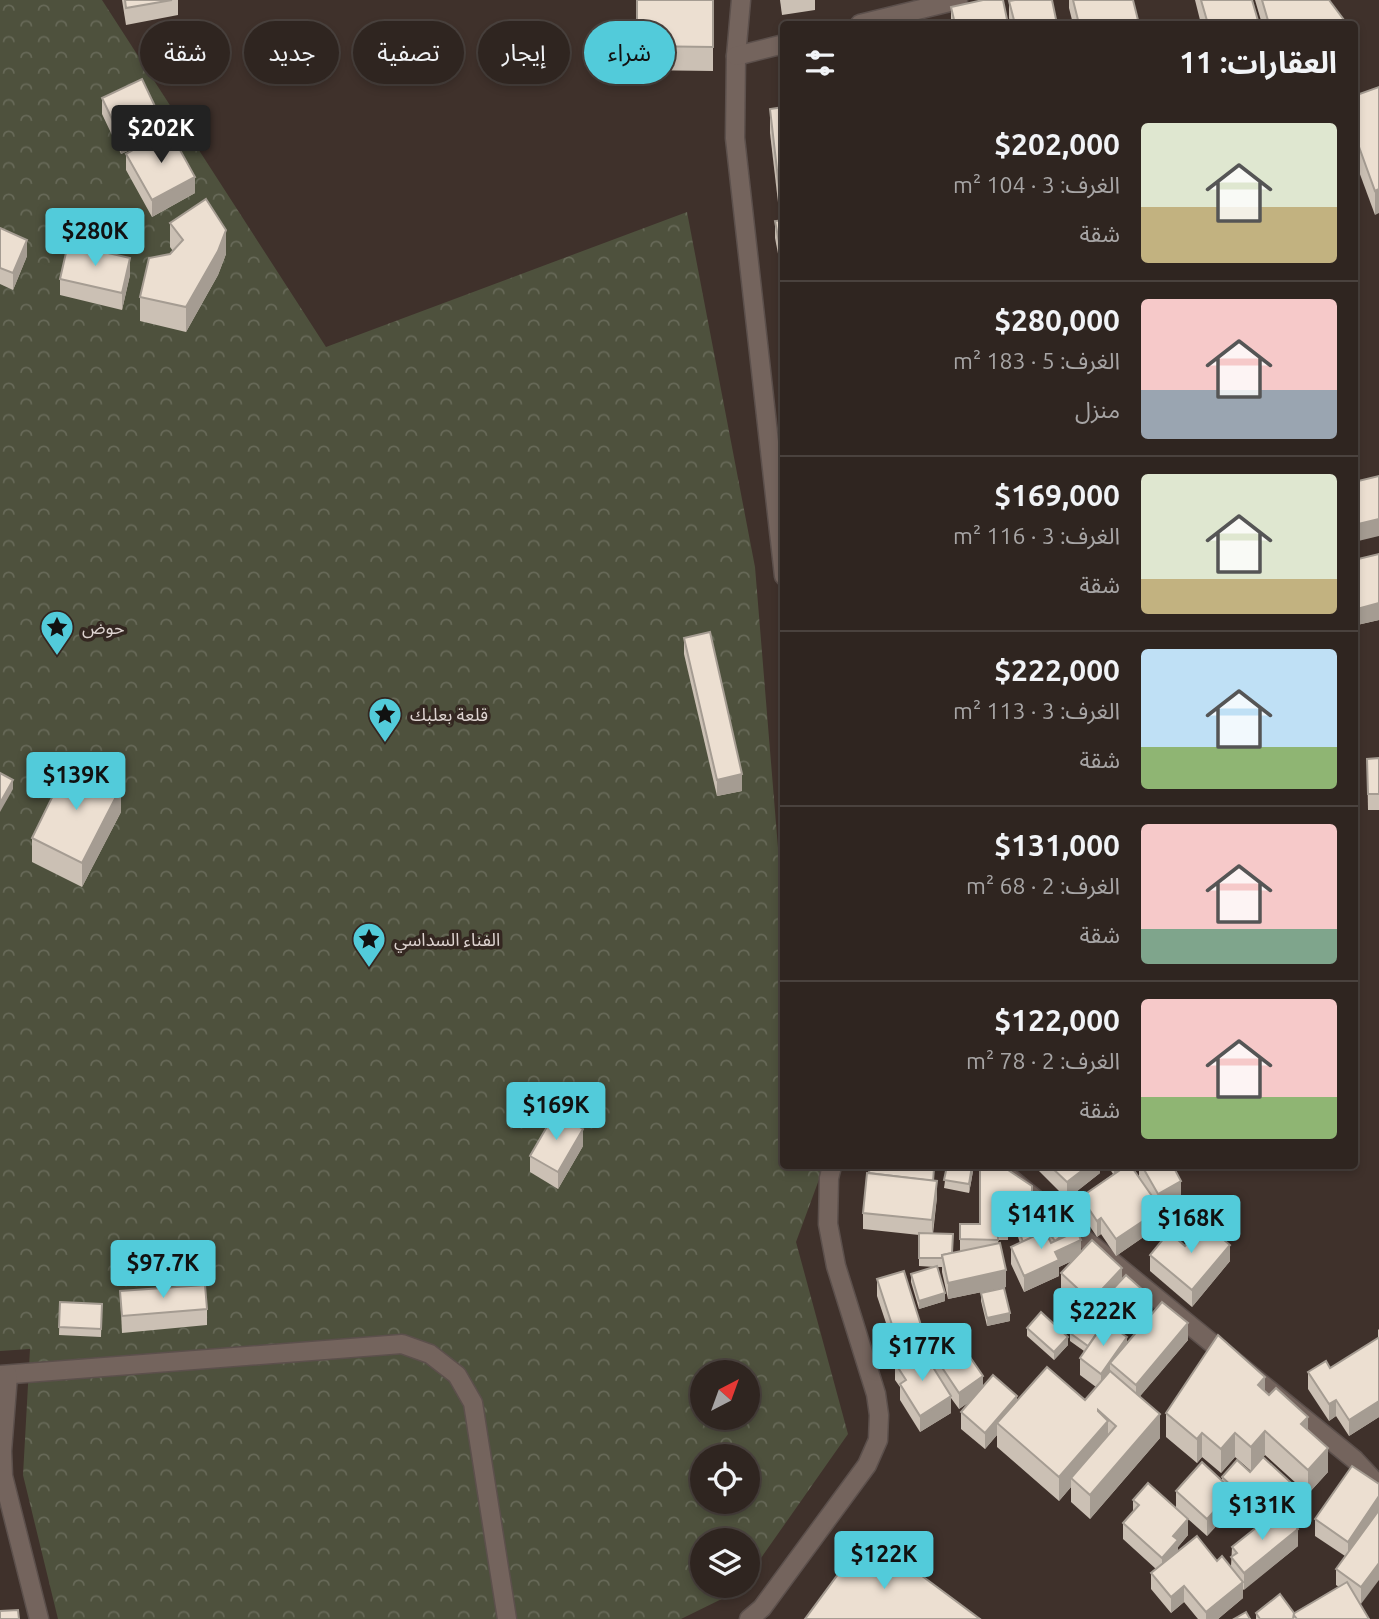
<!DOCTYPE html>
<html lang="ar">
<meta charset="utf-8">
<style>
body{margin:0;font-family:Ubuntu,"Noto Sans Arabic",sans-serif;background:#372d29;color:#f1f3f6;direction:rtl;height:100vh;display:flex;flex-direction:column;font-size:26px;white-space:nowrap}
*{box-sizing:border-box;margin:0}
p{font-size:23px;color:#a7a5a5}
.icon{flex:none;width:38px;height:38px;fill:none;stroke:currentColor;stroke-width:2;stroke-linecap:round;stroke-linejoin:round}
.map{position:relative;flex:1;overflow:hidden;direction:ltr}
.panel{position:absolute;left:780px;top:21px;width:578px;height:1148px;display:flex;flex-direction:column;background:#2f2520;border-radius:7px;box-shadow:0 4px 10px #0003,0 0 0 2px #4a423e;direction:rtl}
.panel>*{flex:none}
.hud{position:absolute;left:21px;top:21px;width:654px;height:63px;direction:rtl;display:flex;gap:14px}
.needle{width:46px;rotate:41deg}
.controls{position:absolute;left:690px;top:1360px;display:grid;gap:14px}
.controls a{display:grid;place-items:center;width:70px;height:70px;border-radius:50%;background:#2f2520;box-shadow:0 4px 10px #0003,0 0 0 2px #4a423e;font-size:35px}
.price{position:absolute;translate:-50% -60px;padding:0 16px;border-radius:7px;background:#52cbda;color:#111;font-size:23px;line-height:46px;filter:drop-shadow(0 2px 4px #0008)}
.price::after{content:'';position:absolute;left:50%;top:42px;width:21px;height:16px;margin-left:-10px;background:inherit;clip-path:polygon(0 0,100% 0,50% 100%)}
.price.current{background:#222;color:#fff}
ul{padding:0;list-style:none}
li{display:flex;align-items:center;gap:21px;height:175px;padding:0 21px}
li+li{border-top:2px solid #4a423e}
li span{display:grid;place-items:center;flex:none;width:196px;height:140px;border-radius:7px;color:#555}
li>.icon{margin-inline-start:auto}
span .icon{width:84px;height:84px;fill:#fffc;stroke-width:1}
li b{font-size:30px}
h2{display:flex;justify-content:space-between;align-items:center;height:84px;padding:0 21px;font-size:30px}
.pill{padding:0 24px;border-radius:32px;background:#2f2520;box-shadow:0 4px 10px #0003,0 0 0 2px #4a423e;font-size:24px;line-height:63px}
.pill.current{background:#52cbda;color:#111}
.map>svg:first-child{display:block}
</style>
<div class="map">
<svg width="1379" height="1619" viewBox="0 0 1379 1619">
<defs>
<pattern id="park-crowns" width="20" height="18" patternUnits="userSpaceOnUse" patternTransform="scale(1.75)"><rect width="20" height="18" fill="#4e513d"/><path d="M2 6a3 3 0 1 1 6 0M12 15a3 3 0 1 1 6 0" fill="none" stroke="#676958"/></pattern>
</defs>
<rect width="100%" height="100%" fill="#3f312b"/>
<path fill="url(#park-crowns)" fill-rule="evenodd" d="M0,0H102L326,347L687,212L755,567L784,921V1166H824L796,1242L848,1434L747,1578V1540H702V1586H742L738,1591L681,1619H58L23,1475L30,1349L0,1351ZM702,1372H747V1418H702ZM702,1456H747V1502H702Z"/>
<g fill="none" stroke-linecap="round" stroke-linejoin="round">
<defs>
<g id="minor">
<polyline points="741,0 736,56 735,138 784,576"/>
<polyline points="860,24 958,0"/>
<polyline points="736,56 784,44"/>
<polyline points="995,1166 1355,1460 1379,1486"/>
<polyline points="0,1375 402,1344 430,1354 457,1375 473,1403 507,1619"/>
<polyline points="8,1375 2,1451 3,1476 39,1619"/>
<polyline points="749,1619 762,1608 867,1465 878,1440 879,1415 876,1394 836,1266 828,1224 829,1178 832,1166"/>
</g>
</defs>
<use href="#minor" stroke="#5c504c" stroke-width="21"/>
<use href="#minor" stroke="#74645d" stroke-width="18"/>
</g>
<g fill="#cbc0b4" fill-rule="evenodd">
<polygon points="122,0 178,0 178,15 126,25"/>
<polygon points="637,0 713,0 713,71 637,70"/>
<polygon points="780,0 815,0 815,10 782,15"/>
<polygon points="1069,0 1133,0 1139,24 1073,24 1069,8"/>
<polygon points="1195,0 1252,0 1259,24 1201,24"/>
<polygon points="1255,0 1329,0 1347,24 1262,24"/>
<polygon points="1009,1 1057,24 1011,24 1009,18"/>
<polygon points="951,7 1008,24 951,24"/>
<polygon points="1379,87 1375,215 1354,158 1354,96"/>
<polygon points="102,98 161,135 195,193 152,217 126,170 126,154 154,139 121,154 102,114"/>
<polygon points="784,107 784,210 779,211 770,133 770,109"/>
<polygon points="784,220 784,263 780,264 775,238 775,221"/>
<polygon points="170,223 226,254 218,275 186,332 140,321 140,297 173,251 170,247"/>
<polygon points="0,228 27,256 13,290 0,284"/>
<polygon points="130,275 122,310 60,295 60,279"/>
<polygon points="1379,554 1379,620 1357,625 1354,614 1354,560"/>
<polygon points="684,638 742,791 717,796 684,654"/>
<polygon points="1379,758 1379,810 1368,810 1367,759"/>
<polygon points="121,812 82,887 32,862 32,838"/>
<polygon points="583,1146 558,1189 530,1172 530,1156"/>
<polygon points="919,1166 942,1166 941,1170 919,1167"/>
<polygon points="947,1166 974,1166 969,1193 944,1188"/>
<polygon points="1034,1166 1100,1166 1100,1173 1067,1199"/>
<polygon points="1108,1166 1131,1166 1142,1182 1139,1176 1139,1166 1173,1166 1181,1197 1161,1209 1161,1225 1116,1256 1101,1234 1097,1237 1081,1213 1081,1197 1113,1174"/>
<polygon points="980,1170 1032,1186 1032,1213 1008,1214 1008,1240 998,1240 1006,1287 948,1299 942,1272 942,1267 937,1267 945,1301 919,1309 911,1282 911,1274 935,1267 919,1266 919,1235 863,1229 863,1213 934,1181 937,1197 933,1234 953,1253 960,1251 960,1224 980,1224"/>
<polygon points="1018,1216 1070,1234 1081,1252 1122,1279 1144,1308 1120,1333 1127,1344 1188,1340 1140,1396 1160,1438 1090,1519 1071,1502 1071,1487 1059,1501 997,1447 997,1435 985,1449 961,1429 961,1412 972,1400 959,1409 951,1398 951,1413 920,1432 900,1400 900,1387 895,1380 895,1363 905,1357 898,1359 877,1296 877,1279 924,1351 921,1352 935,1370 935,1357 983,1387 1017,1400 1085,1400 1096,1387 1080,1375 1080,1358 1084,1351 1070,1341 1070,1333 1096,1323 1096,1312 1091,1317 1061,1290 1061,1273 1074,1260 1059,1267 1059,1276 1024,1292 1011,1264 1011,1247 1020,1243 1018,1237"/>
<polygon points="1185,1246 1230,1261 1192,1307 1150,1271 1150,1255"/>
<polygon points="120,1291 207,1309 207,1325 122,1333"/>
<polygon points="981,1293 1010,1321 987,1326 981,1301"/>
<polygon points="60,1302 102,1304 101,1337 59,1335"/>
<polygon points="1027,1328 1068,1345 1054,1360 1027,1336"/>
<polygon points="1379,1329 1379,1417 1349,1436 1336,1416 1329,1421 1308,1389 1308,1372 1330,1368 1378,1338 1378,1330"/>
<path d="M1265,1392L1308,1430L1328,1472L1308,1494L1265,1455L1263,1457L1300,1507L1290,1519L1298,1546L1243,1590V1598L1218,1619H1198L1184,1602L1171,1613L1151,1589V1573L1156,1569L1123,1539V1523L1133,1512V1500L1176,1507V1491L1222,1480V1477L1251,1471L1235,1457L1221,1473L1202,1457L1197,1463L1166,1437V1413ZM1233,1504L1258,1527L1232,1547L1231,1566L1178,1551V1547L1188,1535V1519L1207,1536L1233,1508Z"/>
<polygon points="1379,1484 1361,1604 1359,1602 1369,1619 1256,1619 1256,1613 1294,1613 1339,1587 1336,1585 1336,1569 1345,1556 1315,1536 1315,1519"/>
</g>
<g fill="#a59c92">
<polygon points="161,119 161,135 121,154 121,138"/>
<polygon points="195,177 195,193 152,217 152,200"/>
<polygon points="1379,189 1379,213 1375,215 1375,191"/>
<polygon points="226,230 226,254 218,275 186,332 186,307"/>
<polygon points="27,240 27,256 13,290 13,273"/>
<polygon points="130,258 130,275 122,310 122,293"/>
<polygon points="1379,519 1379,536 1354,542 1354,525"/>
<polygon points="1379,603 1379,620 1357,625 1357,609"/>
<polygon points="742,774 742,791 717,796 717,780"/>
<polygon points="13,780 13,789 0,812 0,803"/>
<polygon points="121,787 121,812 82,887 82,863"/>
<polygon points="583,1129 583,1146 558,1189 558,1172"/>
<polygon points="972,1166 974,1166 969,1193 969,1184"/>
<polygon points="1088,1166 1100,1166 1100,1173 1067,1199 1067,1182"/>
<polygon points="1114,1166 1130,1166 1114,1175"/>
<polygon points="937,1181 937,1197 932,1237 932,1220"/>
<polygon points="1181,1181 1181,1197 1161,1209 1161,1225 1116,1256 1116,1239 1158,1211 1158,1194"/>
<polygon points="1101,1218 1101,1234 1097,1237 1097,1221"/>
<polygon points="1070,1229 1070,1238 1055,1241"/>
<polygon points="1081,1240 1081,1257 1059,1267 1059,1276 1024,1292 1024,1276 1055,1252"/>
<polygon points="1230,1245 1230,1261 1192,1307 1192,1290"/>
<polygon points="1122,1268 1122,1284 1096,1307 1096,1312 1091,1317 1091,1301"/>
<polygon points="1006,1270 1006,1287 948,1299 948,1283"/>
<polygon points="1144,1291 1144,1308 1113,1340 1113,1324"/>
<polygon points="945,1293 945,1301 919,1309 919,1301"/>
<polygon points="1010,1313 1010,1321 987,1326 987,1318"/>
<polygon points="1188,1323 1188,1340 1136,1401 1136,1385"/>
<polygon points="924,1335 924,1351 898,1359 898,1343"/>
<polygon points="1068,1337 1068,1345 1054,1360 1054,1352"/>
<polygon points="1127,1337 1127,1354 1110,1363 1110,1377 1101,1390 1101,1374"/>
<polygon points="983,1376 983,1393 959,1409 959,1393"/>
<polygon points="1265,1377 1265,1402 1258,1385"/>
<polygon points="951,1396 951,1413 920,1432 920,1416"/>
<polygon points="1017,1396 1017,1412 997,1423 997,1435 985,1449 985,1433"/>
<polygon points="1336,1400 1336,1416 1329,1421 1329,1404"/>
<polygon points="1379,1401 1379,1417 1349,1436 1349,1420"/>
<polygon points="1098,1410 1098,1432 1108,1421 1108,1445 1071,1478 1071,1487 1059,1501 1059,1477"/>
<polygon points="1160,1414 1160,1438 1090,1519 1090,1495"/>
<polygon points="1308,1417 1308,1441 1301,1424"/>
<polygon points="1265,1431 1265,1455 1251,1471 1251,1447"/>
<polygon points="1202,1433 1202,1457 1197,1463 1197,1439"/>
<polygon points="1235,1433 1235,1457 1221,1473 1221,1449"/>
<polygon points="1328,1448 1328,1472 1308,1494 1308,1470"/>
<polygon points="1233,1491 1233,1508 1207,1536 1207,1519"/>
<polygon points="1300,1491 1300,1507 1279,1531 1279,1515"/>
<polygon points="1379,1496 1379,1513 1348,1559 1348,1542"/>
<polygon points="1273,1509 1273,1525 1265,1534 1265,1517"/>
<polygon points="1188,1519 1188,1535 1178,1547 1178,1557 1162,1574 1162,1558 1173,1536"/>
<polygon points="1298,1529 1298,1546 1244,1590 1244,1573"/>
<polygon points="1379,1563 1379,1580 1361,1604 1361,1587"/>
<polygon points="1243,1582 1243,1598 1218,1619 1206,1619 1206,1612"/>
<polygon points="1184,1586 1184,1602 1171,1613 1171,1597"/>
</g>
<g fill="#ecdfd1" stroke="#a59c92" stroke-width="2">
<polygon points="125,0 172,0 126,8"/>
<polygon points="637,0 713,0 713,47 637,46"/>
<polygon points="983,0 1003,0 1008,24 955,24 951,7"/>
<polygon points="1015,0 1052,0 1057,24 1015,24 1009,1"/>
<polygon points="1073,0 1133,0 1139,24 1079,24"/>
<polygon points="1201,0 1252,0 1259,24 1208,24"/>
<polygon points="1262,0 1329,0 1347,24 1269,24"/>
<polygon points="142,79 161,119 121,138 102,98"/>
<polygon points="1379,87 1379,189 1375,191 1354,133 1354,96"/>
<polygon points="784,107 784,186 779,187 770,109"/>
<polygon points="169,130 195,177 152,200 126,154"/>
<polygon points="206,199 226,230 218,251 186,307 140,297 149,258 170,254 183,240 170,223"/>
<polygon points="784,220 784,247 780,247 775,221"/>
<polygon points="0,228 27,240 13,273 0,268"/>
<polygon points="68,244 130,258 122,293 60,279"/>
<polygon points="1379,476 1379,519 1354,525 1354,482"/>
<polygon points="1379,554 1379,603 1357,609 1354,598 1354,560"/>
<polygon points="710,632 742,774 717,780 684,638"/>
<polygon points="1379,758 1379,794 1368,794 1367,759"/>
<polygon points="70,761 121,787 82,863 32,838"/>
<polygon points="0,773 13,780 0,803"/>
<polygon points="555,1113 583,1129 558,1172 530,1156"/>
<polygon points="870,1166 900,1166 934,1169 933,1181 869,1173"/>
<polygon points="947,1166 972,1166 969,1184 944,1180"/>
<polygon points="1050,1166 1088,1166 1067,1182"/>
<polygon points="1126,1166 1131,1166 1161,1209 1116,1239 1101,1218 1097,1221 1081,1197"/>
<polygon points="1142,1166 1173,1166 1181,1181 1158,1194"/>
<polygon points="980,1170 1008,1170 1032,1186 1032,1197 1008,1197 1008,1224 998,1224 998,1240 960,1239 960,1224 980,1224"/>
<polygon points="867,1173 937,1181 932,1220 863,1213"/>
<polygon points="1018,1216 1059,1216 1070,1229 1055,1241 1050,1234 1047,1235 1045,1231 1023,1242 1018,1228"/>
<polygon points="1204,1223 1230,1245 1192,1290 1150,1255 1169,1232 1185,1246"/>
<polygon points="1045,1231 1051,1243 1077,1231 1081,1240 1055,1252 1059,1260 1024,1276 1011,1247"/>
<polygon points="919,1233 953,1234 952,1253 942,1255 942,1258 919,1258"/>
<polygon points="1092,1240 1122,1268 1091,1301 1061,1273"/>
<polygon points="1000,1243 1006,1270 948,1283 942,1255"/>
<polygon points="937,1266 945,1293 919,1301 911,1274"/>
<polygon points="904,1271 924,1335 898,1343 877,1279"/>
<polygon points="1126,1275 1144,1291 1113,1324 1096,1307"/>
<polygon points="205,1285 207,1309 122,1316 120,1291"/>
<polygon points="1004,1288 1010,1313 987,1318 981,1293"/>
<polygon points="60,1302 102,1304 101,1329 59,1327"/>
<polygon points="1162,1302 1188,1323 1136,1385 1110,1363"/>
<polygon points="1041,1312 1068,1337 1054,1352 1027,1328"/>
<polygon points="1083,1315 1101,1327 1088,1346 1070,1333"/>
<polygon points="1105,1322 1127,1337 1101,1374 1080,1358"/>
<polygon points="1218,1335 1265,1377 1258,1385 1269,1395 1276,1388 1308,1417 1301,1424 1328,1448 1308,1470 1265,1431 1251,1447 1235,1433 1221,1449 1202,1433 1197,1439 1166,1413"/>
<polygon points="1378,1338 1379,1339 1379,1401 1349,1420 1336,1400 1329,1404 1308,1372 1326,1361 1330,1368"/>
<polygon points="959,1341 983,1376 959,1393 935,1357"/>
<polygon points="918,1349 931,1364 951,1396 920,1416 900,1384 906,1380 895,1363"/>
<polygon points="1047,1367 1085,1400 1110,1371 1160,1414 1090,1495 1071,1478 1116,1426 1098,1410 1098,1411 1108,1421 1059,1477 997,1423"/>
<polygon points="993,1375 1017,1396 985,1433 961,1412"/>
<polygon points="1263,1457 1300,1491 1279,1515 1273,1509 1265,1517 1222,1477 1237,1460 1250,1472"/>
<polygon points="1202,1462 1233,1491 1207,1519 1176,1491"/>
<polygon points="1352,1466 1379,1484 1379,1496 1348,1542 1315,1519"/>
<polygon points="1148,1483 1188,1519 1173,1536 1178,1540 1162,1558 1123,1523 1139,1505 1133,1500"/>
<polygon points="1379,1510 1379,1563 1361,1587 1336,1569"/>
<polygon points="1285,1513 1298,1529 1244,1573 1231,1557 1237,1553 1232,1547 1262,1523 1266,1529"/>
<polygon points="867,1535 980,1619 805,1619"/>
<polygon points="1197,1536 1217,1561 1222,1556 1243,1582 1206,1612 1184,1586 1171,1597 1151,1573"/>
<polygon points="1347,1582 1369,1619 1297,1619 1293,1614"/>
<polygon points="1280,1594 1294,1613 1293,1619 1260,1619 1256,1613"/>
<polygon points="18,1610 19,1619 0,1619 0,1611"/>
<polygon points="1246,1612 1250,1619 1234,1619"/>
</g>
<defs>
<symbol id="sight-pin" viewBox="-11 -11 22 30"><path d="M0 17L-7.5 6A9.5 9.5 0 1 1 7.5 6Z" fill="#52cbda" stroke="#342721"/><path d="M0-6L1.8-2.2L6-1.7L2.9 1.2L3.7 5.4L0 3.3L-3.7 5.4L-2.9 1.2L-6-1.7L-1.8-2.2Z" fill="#111"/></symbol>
</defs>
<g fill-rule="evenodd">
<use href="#sight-pin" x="38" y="608" width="38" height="52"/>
<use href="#sight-pin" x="366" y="695" width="38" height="52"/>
<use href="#sight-pin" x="350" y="920" width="38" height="52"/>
</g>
<g text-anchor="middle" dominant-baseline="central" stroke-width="7" stroke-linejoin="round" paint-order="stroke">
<g font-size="18" fill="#ddd3d0" stroke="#342721" text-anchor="start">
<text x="82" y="627">حوض</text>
<text x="410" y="714">قلعة بعلبك</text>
<text x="394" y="939">الفناء السداسي</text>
</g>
</g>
</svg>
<div class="controls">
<a><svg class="needle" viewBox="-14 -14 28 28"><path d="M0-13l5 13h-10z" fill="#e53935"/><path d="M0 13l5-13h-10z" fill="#a7a5a5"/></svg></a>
<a><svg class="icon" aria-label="locate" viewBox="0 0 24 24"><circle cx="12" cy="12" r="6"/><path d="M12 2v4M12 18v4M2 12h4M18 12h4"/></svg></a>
<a><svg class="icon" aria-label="layers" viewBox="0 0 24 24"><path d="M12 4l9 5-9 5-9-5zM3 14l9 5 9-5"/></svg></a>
</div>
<b class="price current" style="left:161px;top:165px">$202K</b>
<b class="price" style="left:95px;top:268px">$280K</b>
<b class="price" style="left:76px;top:812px">$139K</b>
<b class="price" style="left:556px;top:1142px">$169K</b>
<b class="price" style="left:1041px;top:1251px">$141K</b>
<b class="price" style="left:1191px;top:1255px">$168K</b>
<b class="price" style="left:163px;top:1300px">$97.7K</b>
<b class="price" style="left:1103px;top:1348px">$222K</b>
<b class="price" style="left:922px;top:1383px">$177K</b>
<b class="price" style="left:1262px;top:1542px">$131K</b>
<b class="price" style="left:884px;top:1591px">$122K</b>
<div class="hud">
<a class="pill current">شراء</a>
<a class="pill">إيجار</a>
<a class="pill">تصفية</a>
<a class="pill">جديد</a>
<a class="pill">شقة</a>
</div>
<section class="panel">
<h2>العقارات: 11<svg class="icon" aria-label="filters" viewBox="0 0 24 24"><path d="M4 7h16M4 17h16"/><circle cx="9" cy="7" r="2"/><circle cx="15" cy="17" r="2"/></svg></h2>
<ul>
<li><span style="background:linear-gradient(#dfe7d0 60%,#c2b280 0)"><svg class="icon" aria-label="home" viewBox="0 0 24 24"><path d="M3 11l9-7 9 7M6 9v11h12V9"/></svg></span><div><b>$202,000</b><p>الغرف: 3 · 104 m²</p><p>شقة</p></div></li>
<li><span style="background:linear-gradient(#f6c9c9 65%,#9aa5b1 0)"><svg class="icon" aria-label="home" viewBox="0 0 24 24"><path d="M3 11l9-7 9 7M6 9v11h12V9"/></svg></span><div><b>$280,000</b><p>الغرف: 5 · 183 m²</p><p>منزل</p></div></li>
<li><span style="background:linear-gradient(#dfe7d0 75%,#c2b280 0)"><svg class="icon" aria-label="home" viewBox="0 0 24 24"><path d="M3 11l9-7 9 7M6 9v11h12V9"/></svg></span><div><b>$169,000</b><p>الغرف: 3 · 116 m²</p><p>شقة</p></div></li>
<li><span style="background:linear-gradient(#bfe0f5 70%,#8fb573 0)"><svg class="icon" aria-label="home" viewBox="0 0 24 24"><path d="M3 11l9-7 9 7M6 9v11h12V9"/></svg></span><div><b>$222,000</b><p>الغرف: 3 · 113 m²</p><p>شقة</p></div></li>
<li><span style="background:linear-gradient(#f6c9c9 75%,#7fa58c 0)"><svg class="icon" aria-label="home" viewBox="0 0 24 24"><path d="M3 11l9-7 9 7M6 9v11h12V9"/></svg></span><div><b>$131,000</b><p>الغرف: 2 · 68 m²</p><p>شقة</p></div></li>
<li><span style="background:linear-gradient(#f6c9c9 70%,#8fb573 0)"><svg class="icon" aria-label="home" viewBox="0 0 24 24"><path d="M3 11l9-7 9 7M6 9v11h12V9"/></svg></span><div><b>$122,000</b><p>الغرف: 2 · 78 m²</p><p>شقة</p></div></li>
</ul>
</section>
</div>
